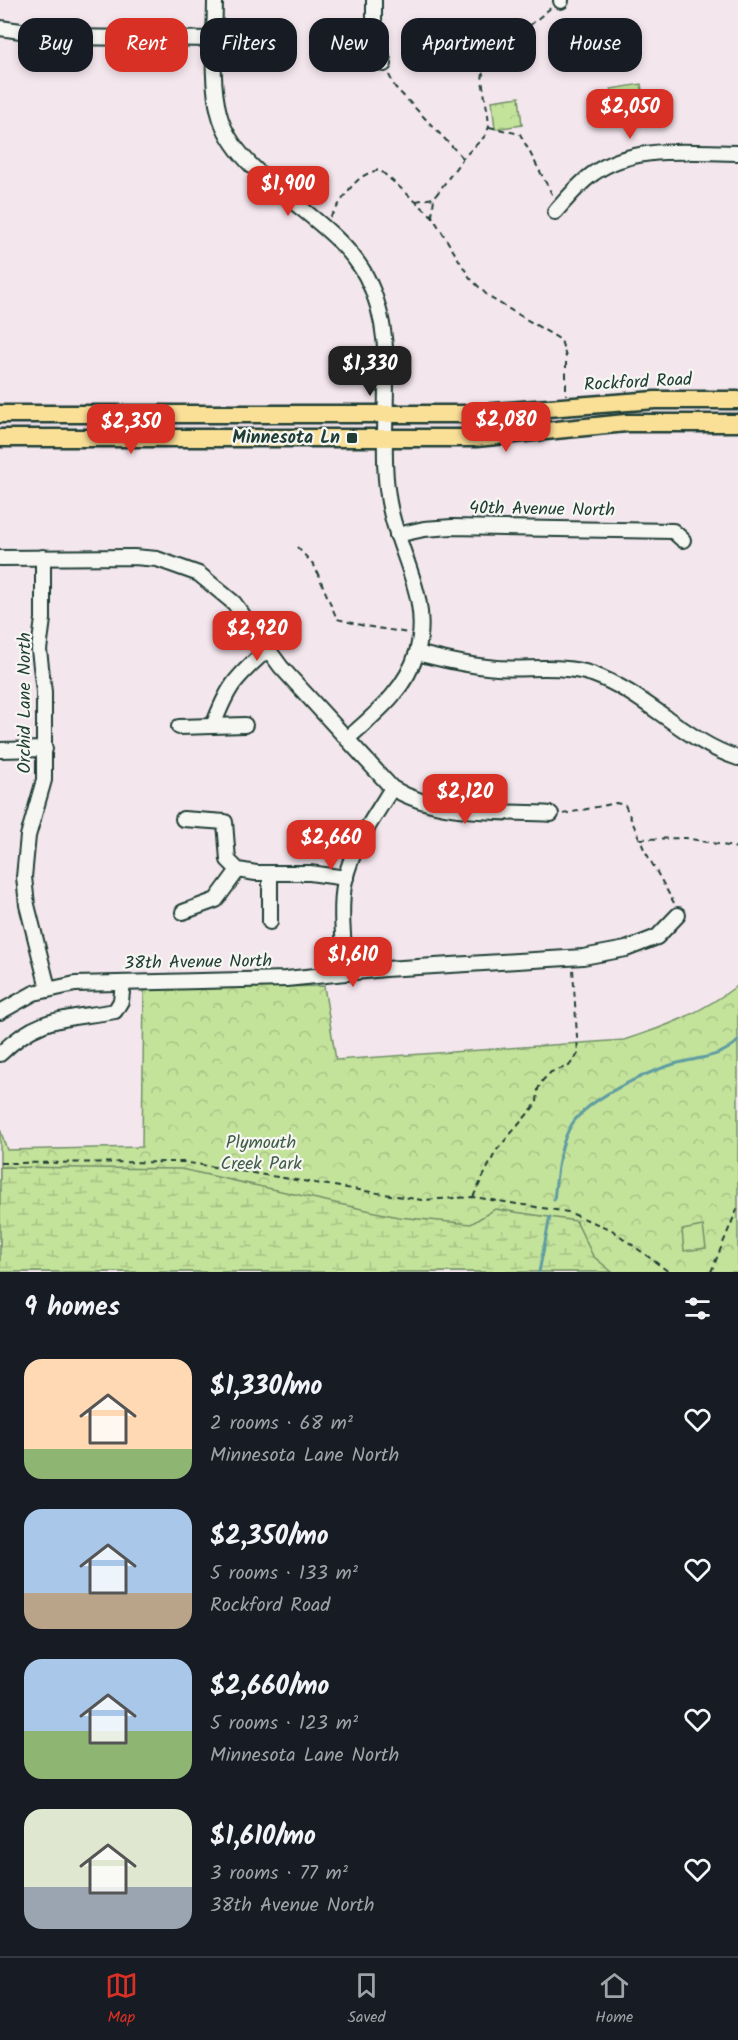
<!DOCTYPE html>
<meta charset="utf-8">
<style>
body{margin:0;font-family:Kalam,sans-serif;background:#20242c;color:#f1f3f6;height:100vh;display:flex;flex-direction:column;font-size:22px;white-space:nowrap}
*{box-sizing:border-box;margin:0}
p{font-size:20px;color:#9ea1a6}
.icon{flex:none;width:33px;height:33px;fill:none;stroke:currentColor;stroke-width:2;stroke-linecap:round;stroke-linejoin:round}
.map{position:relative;height:1272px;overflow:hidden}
.panel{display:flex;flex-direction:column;background:#171b24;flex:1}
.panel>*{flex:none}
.banner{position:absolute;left:18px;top:18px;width:702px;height:54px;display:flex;gap:12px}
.price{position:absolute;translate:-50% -51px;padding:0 14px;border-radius:12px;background:#d93025;color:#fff;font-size:20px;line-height:39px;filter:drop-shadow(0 2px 3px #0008)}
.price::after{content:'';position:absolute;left:50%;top:36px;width:18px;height:14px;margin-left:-9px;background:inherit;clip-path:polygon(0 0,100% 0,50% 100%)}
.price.current{background:#222;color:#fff}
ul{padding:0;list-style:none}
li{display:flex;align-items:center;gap:18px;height:150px;padding:0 24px}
li span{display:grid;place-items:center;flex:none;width:168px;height:120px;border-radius:18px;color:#555}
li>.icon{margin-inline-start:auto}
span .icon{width:72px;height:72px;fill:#fffc;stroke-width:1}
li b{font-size:26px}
h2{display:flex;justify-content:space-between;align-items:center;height:72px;padding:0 24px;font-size:26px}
.tag{padding:0 21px;border-radius:18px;background:#171b24;box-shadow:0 3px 9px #0003;font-size:21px;line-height:54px}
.tag.current{background:#d93025;color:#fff}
.dock{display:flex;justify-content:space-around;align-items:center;height:84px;border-top:2px solid #363941;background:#171b24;font-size:16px;color:#9ea1a6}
.dock a{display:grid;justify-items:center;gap:3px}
.dock .current{color:#d93025}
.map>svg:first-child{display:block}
</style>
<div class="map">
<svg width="738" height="1272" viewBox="0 0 738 1272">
<defs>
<pattern id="forest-crowns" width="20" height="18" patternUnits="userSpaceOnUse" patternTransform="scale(1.5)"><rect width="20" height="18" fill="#c3e29a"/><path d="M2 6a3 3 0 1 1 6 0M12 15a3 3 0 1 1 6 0" fill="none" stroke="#a7c385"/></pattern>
<pattern id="wetland-marsh" width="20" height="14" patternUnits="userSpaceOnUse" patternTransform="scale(1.5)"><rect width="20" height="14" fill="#c3e29a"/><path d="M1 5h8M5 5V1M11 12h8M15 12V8" fill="none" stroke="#a7c385"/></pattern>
</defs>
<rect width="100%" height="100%" fill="#f4e6ed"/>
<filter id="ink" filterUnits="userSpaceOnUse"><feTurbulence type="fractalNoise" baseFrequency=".0167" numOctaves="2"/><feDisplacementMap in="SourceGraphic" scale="12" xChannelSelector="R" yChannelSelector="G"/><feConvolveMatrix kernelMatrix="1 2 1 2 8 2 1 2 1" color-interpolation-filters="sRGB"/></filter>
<g filter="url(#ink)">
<g fill="url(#forest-crowns)" stroke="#719067" stroke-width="1.5">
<polygon points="519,97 522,125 495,129 492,101"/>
<path d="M738,985V1272H0V1129L7,1150L142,1147L144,990L324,986L336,1060L624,1040C668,1026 701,1013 738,985Z"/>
</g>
<polygon fill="url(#wetland-marsh)" stroke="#719067" stroke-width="1.5" points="0,1167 181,1169 398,1217 471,1224 495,1209 576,1221 593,1256 612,1272 0,1272"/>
<g fill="#c3e29a" stroke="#719067" stroke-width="1.5">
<polygon points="641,84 644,102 615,107 611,89"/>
<polygon points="703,1226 706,1248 684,1251 682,1230"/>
</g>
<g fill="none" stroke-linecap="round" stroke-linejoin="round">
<g stroke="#609ca2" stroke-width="3">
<path d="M554,1200C557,1176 558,1146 572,1124C589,1098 645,1073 674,1064C698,1057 719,1059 738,1041"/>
<polyline points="539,1272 550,1217"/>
</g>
<defs>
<g id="minor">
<path d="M215,0C215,34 210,80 219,113C235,179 333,214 366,276C404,348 373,435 391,512C402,560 431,601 417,652C406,690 375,714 347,739"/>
<polyline points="374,0 374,26 384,64"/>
<polyline points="561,1 561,0"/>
<polyline points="0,28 62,37 215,39"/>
<path d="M555,212C567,199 579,183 594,173C635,144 691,153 738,153"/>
<polyline points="397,535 424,529 452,527 673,531 683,540"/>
<polyline points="43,557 43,619 39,650 44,692 44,780 28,836 24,877 27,905 48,988"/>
<path d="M0,558L134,557L157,559L199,574L234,603L281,667L392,788C439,816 498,811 551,814"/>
<path d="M417,653C444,660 469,666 497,668C529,670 561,664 592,674C646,693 684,741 738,758"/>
<path d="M213,726C228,686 235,678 267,650"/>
<polyline points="179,727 245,725"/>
<polyline points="0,750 45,749"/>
<polyline points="183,819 225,822 228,860 238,870 256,873 310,873 346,878"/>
<polyline points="270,873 270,922"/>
<polyline points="183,912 216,900 238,870"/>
<path d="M346,973C344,943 339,910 345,880C352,847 375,816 392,788"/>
<polyline points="0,1012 34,993 75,984 286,979 385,969 583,957 626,949 657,937 678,915"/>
<path d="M0,1054C40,1015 64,1020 115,1011L121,1001L123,983"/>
</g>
<g id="major">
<polyline points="0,414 468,414 655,400 738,400"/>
<polyline points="0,438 476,438 626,423 738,423"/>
</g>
</defs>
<use href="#minor" stroke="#1f3d34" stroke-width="18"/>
<use href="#major" stroke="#1f3d34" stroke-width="21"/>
<g stroke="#1f3d34" stroke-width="2" stroke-dasharray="6 4.5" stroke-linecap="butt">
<polyline points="389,75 395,87 463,158"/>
<polyline points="489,127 520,134 553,196"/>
<polyline points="416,201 434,198"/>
<polyline points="432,216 434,198 463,158 485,136 489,127 488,115 482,80 484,67 492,57 553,6"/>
<path d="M330,217C346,197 353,174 380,170L432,216L470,278L489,297L561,340L566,357V395"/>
<polyline points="297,547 314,565 337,619 365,626 408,633"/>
<polyline points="563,814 616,803 625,805 644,849 674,903"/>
<polyline points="640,839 686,838 738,848"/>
<polyline points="0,1163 183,1162 422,1200 473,1197 568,1212 612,1230 669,1272"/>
<polyline points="473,1197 496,1151 537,1103 538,1089 543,1080 551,1072 569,1066 578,1054 573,969"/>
<polyline points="711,1272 738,1207"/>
</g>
<use href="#minor" stroke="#f6f6f2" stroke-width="14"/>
<use href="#major" stroke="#fadf96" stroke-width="16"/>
</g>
</g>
<rect fill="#1f3d34" stroke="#f6f6f2" stroke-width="2" x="346" y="432" width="12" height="12" rx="3"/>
<g text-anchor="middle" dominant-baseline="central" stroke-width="4.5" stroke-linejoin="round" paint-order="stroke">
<g font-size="18" fill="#1f3d34" stroke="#f6f6f2">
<text transform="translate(638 383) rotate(-3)">Rockford Road</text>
<text transform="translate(542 510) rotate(1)">40th Avenue North</text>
<text transform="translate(25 703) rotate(-90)">Orchid Lane North</text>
<text transform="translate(198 963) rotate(-1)">38th Avenue North</text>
</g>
<g font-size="18" font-weight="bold" fill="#1f3d34" stroke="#f6f6f2" text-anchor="end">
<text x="340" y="438">Minnesota Ln</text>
</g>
<g font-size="18" fill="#405e48" stroke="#f6f6f2">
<text x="261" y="1143">Plymouth<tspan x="261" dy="21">Creek Park</tspan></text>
</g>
</g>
</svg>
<b class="price" style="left:630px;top:140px">$2,050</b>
<b class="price" style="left:288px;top:217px">$1,900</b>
<b class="price current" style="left:370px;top:397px">$1,330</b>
<b class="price" style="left:506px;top:453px">$2,080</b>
<b class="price" style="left:131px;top:455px">$2,350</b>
<b class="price" style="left:257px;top:662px">$2,920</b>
<b class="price" style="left:465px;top:825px">$2,120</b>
<b class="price" style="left:331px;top:871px">$2,660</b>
<b class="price" style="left:353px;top:988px">$1,610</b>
<div class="banner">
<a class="tag">Buy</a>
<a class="tag current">Rent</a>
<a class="tag">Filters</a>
<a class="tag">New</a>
<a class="tag">Apartment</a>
<a class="tag">House</a>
</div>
</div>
<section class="panel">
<h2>9 homes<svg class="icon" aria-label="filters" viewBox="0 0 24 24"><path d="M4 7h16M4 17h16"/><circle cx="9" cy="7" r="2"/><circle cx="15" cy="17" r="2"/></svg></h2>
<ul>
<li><span style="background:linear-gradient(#ffd9b3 75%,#8fb573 0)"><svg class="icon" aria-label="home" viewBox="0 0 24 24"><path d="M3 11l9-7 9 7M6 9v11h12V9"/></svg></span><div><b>$1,330/mo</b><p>2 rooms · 68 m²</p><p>Minnesota Lane North</p></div><svg class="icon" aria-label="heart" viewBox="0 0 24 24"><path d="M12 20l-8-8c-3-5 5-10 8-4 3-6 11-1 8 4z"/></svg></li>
<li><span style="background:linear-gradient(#a9c7e8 70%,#b9a48a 0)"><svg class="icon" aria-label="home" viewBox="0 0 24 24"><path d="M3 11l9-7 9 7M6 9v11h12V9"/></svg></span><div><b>$2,350/mo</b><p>5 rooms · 133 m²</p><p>Rockford Road</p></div><svg class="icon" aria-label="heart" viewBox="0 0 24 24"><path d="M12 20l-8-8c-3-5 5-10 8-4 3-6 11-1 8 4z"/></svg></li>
<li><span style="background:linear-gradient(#a9c7e8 60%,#8fb573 0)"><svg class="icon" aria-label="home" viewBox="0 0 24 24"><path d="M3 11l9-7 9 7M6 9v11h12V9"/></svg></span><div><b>$2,660/mo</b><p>5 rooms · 123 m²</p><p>Minnesota Lane North</p></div><svg class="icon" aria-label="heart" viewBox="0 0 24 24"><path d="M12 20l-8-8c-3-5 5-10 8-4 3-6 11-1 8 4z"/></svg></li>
<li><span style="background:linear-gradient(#dfe7d0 65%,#9aa5b1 0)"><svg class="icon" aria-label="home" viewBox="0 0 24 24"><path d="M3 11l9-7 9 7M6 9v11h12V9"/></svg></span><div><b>$1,610/mo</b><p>3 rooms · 77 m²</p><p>38th Avenue North</p></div><svg class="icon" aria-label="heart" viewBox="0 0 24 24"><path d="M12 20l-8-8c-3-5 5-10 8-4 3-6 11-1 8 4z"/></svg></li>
</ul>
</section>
<nav class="dock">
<a class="current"><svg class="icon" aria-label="map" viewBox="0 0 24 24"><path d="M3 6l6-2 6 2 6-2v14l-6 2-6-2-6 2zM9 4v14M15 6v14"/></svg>Map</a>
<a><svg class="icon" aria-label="saved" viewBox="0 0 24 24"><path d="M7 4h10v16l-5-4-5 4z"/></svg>Saved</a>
<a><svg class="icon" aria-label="home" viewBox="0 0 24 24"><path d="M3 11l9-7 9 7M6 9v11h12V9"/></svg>Home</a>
</nav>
